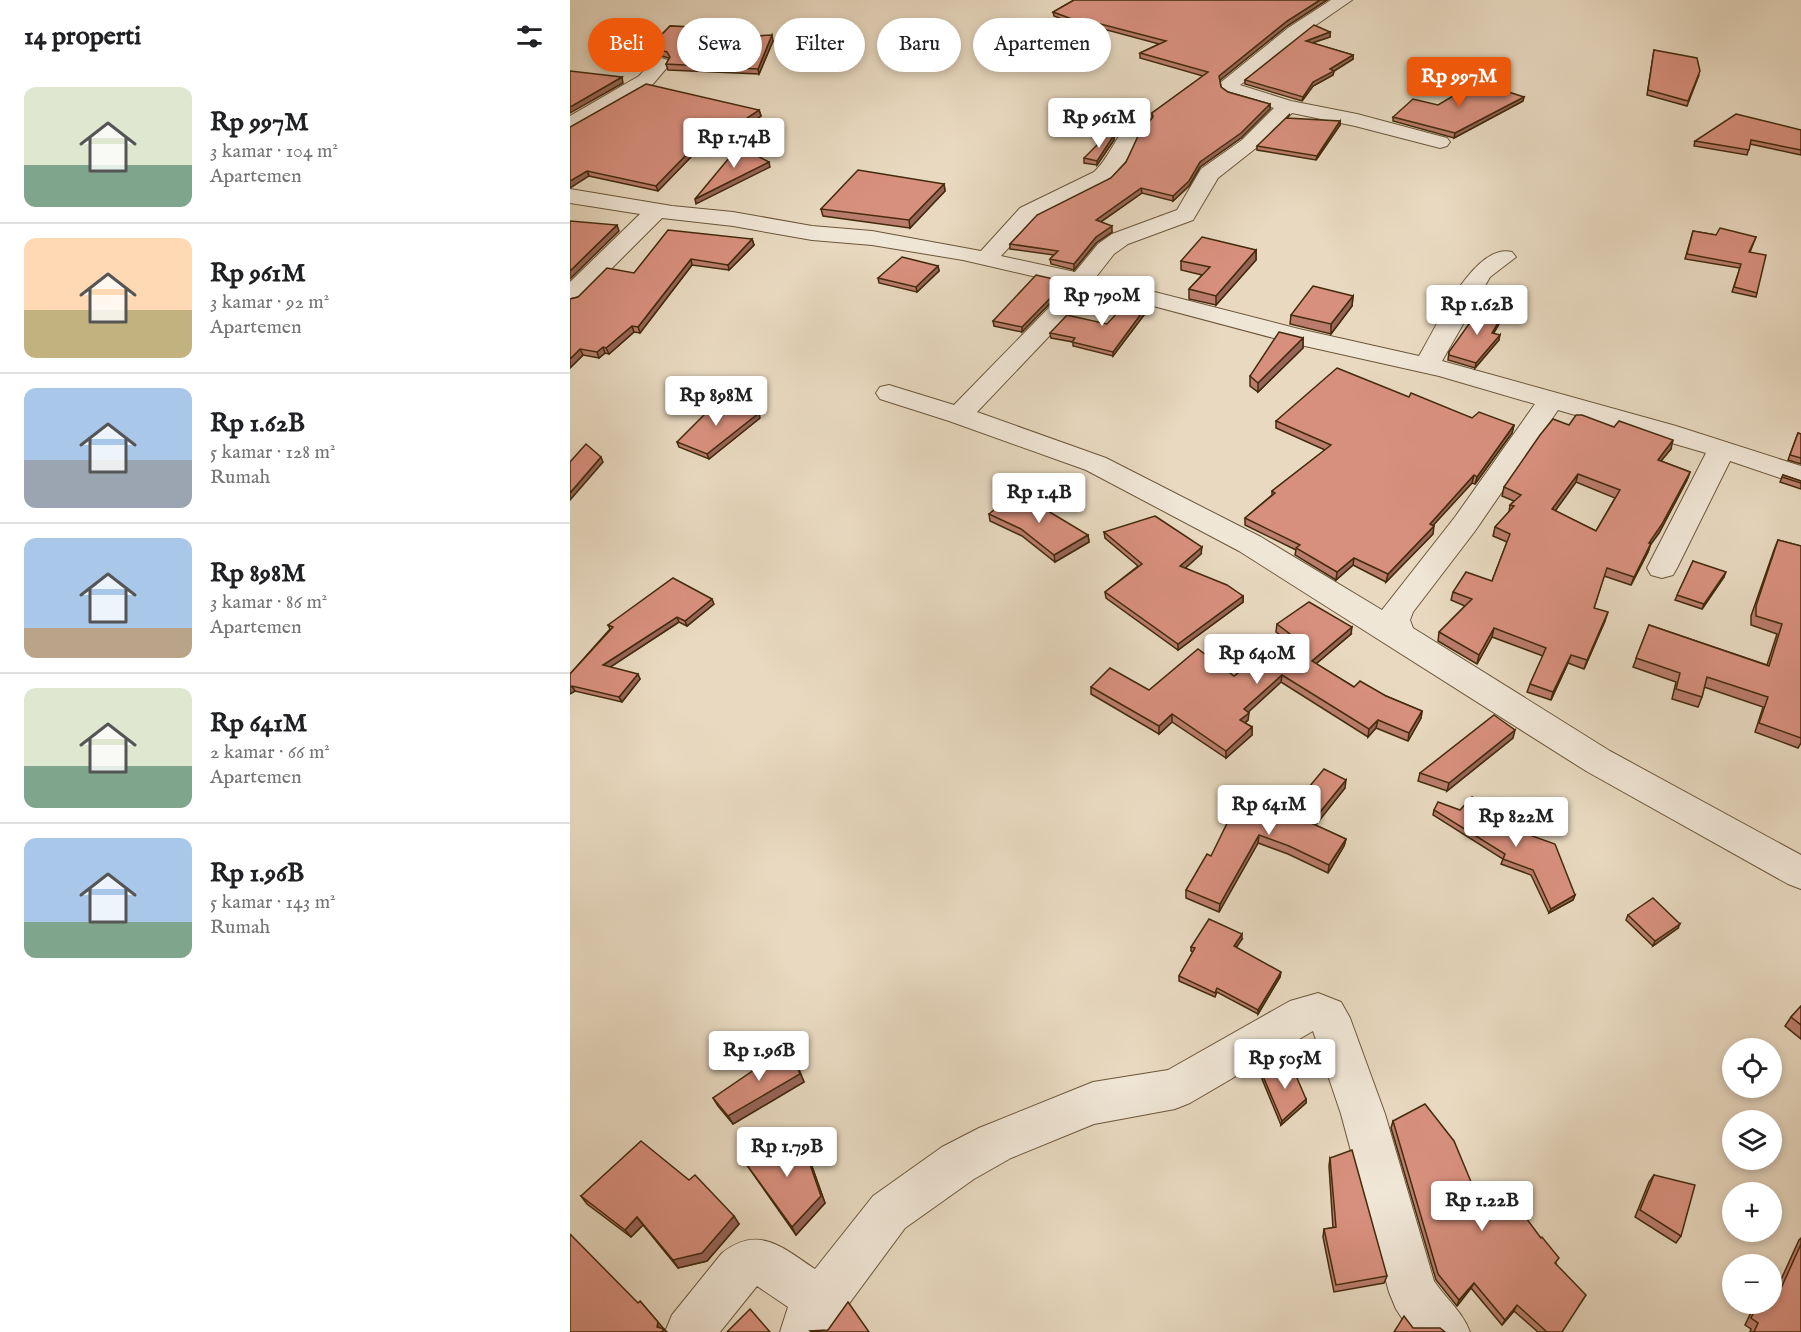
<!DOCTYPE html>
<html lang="id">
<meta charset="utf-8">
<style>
body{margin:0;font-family:"IM FELL English",serif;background:#f6f6f6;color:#202124;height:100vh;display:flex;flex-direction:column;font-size:22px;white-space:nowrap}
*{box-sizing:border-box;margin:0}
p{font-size:20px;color:#757577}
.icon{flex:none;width:33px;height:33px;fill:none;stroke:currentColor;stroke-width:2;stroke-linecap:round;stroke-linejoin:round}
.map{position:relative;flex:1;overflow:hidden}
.panel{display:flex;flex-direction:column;background:#fff;width:570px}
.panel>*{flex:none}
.top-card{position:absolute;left:18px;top:18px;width:570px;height:54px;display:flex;gap:12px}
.fabs{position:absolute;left:1152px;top:1038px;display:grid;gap:12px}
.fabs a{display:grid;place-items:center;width:60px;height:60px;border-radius:50%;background:#fff;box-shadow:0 3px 9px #0003;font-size:30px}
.price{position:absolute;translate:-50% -51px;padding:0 14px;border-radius:6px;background:#fff;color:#222;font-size:20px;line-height:39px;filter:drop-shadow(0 2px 3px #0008)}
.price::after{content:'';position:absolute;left:50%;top:36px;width:18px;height:14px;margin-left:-9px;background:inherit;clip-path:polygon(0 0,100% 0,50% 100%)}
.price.on{background:#ea580c;color:#fff}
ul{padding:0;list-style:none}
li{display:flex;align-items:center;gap:18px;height:150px;padding:0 24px}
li+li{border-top:2px solid #e0e0e0}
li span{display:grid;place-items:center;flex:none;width:168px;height:120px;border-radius:12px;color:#555}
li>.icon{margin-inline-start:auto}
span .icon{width:72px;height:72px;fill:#fffc;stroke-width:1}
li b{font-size:26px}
h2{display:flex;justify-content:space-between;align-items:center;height:72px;padding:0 24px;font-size:26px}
.chip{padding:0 21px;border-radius:27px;background:#fff;box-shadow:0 3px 9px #0003;font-size:21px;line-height:54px}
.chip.on{background:#ea580c;color:#fff}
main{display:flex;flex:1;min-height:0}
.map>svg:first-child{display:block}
</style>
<main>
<section class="panel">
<h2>14 properti<svg class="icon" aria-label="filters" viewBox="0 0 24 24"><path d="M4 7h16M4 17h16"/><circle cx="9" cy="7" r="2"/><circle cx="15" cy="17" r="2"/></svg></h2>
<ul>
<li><span style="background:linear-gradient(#dfe7d0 65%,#7fa58c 0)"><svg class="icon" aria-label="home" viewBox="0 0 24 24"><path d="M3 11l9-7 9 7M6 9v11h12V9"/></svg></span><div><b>Rp 997M</b><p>3 kamar · 104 m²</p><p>Apartemen</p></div></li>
<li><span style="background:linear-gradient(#ffd9b3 60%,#c2b280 0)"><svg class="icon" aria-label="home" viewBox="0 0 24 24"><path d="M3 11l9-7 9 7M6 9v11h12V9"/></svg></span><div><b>Rp 961M</b><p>3 kamar · 92 m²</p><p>Apartemen</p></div></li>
<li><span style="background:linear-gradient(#a9c7e8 60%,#9aa5b1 0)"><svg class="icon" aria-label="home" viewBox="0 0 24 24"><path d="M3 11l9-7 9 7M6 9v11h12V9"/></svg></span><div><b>Rp 1.62B</b><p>5 kamar · 128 m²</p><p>Rumah</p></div></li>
<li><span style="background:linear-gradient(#a9c7e8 75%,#b9a48a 0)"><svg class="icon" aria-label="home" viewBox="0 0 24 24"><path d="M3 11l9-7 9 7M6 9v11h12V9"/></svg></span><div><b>Rp 898M</b><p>3 kamar · 86 m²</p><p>Apartemen</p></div></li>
<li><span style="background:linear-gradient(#dfe7d0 65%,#7fa58c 0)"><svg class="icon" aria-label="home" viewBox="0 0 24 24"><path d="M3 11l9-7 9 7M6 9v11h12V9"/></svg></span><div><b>Rp 641M</b><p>2 kamar · 66 m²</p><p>Apartemen</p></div></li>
<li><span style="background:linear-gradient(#a9c7e8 70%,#7fa58c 0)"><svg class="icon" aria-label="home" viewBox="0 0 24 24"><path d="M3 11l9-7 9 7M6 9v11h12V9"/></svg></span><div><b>Rp 1.96B</b><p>5 kamar · 143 m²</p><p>Rumah</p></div></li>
</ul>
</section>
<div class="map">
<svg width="1231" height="1332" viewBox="0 0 1231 1332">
<rect width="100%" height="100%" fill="#e8d9c0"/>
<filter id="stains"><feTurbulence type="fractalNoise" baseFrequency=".00333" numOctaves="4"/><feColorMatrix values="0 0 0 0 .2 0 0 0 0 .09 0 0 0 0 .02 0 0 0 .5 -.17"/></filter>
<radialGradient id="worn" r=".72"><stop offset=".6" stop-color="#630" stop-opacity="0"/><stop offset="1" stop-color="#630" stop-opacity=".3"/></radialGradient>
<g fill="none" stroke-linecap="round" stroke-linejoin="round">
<defs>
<g id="minor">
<path d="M761,0H782L730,36L702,62L670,85L721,101L787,114L877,138L880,142L877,146L870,148L785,126L722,113L686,148L648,178L623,220L558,244L544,254L526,277L729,329L849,356C866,328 904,242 942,252L946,257L920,277L872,361L1106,426L1231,466V485L1160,461L1107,568L1103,575L1092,578L1081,575L1077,568L1136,453L988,410L905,531L843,612L840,620L843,628L1040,751L1231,855V889L1218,884L1016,771L669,551L516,470L379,421L310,399L306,393L310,387L319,385L384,405L501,285L393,260L302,245L242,240L163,226L92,218L9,301L0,303V282L70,214L0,203V189L102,206L163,212L242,226L302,231L411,251L450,208L524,172C541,156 546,134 564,117H578L581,121L568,136L554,166L540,182L466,218L431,256L505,272L528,244L542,234L607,210L631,169L672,140L704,108L659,95L653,91L650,83L718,28ZM523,290L726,344L869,376L965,404L885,517L812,610L691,537L536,458L407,412Z"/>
<polygon points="91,58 98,60 100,64 83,84 7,129 0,131 0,116 69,76 84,60"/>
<path d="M748,993L771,1002L780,1018L815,1114L864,1281C877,1300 892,1311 900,1332H841L826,1309L819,1292L771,1114L743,1031L620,1103L605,1109L524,1124L441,1158L404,1179L335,1228L258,1332H210L218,1307L187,1286L150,1332H95L102,1315L152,1253C189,1224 213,1248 245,1269L303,1196L372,1147L409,1128L523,1082L598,1070L720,1001Z"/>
</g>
</defs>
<use href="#minor" stroke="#6c5639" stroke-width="2"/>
<use href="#minor" fill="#f0e6d6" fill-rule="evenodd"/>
</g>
<g fill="#ba7c6c" stroke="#432b0c" stroke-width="1.5" fill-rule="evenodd">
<polygon points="504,0 757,0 717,26 650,80 651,87 658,92 700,104 700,109 671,138 630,167 619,186 603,201 572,193 531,222 542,232 526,243 504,270 481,264 480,259 484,255 440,249 440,244 541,178 556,162 582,118 582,113 633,76 570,58 570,53 589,44 515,24 511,27 484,16 483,12"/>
<polygon points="100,26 186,30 187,35 203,41 189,74 98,70 96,64 99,59 99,58 92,56 82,58 73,68 67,68 65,62"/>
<polygon points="760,32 760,37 742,43 783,55 783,59 764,71 763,75 743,86 732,101 675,84 675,80"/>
<polygon points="1084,50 1129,75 1117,106 1077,95"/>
<polygon points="953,101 884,138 823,121 823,117"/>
<polygon points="189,110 191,116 161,136 150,127 88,191 19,176 0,127"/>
<polygon points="770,121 770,125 746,160 687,150 687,146"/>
<polygon points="1231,130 1231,155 1180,144 1177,155 1124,146 1125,141"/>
<polygon points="544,135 544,140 527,165 514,163 514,158"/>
<polygon points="374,184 375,191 340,228 253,216 251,209"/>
<polygon points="1123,231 1146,235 1186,237 1180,252 1187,293 1186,297 1162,292 1170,268 1115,259"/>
<polygon points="182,239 184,245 159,270 122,265 70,333 64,332 39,354 35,353 29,358 13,355 0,368 0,299 8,297 64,273"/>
<polygon points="686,250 686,260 646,305 619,299 619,289 632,275 611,270 611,261"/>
<polygon points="368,266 369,271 347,292 309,283 308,278"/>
<polygon points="497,286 452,332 424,326 423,321"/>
<polygon points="783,296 782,306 761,334 720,324 721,315"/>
<polygon points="580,307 543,356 503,346 503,342 481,338 480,333 537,324"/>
<polygon points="934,313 933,317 924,333 929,340 905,368 878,360 879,352"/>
<polygon points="733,338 733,348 688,392 680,386 680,376"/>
<polygon points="839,397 902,418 944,425 942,433 905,484 902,483 863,525 863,534 816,582 783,565 766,580 725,555 726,550 675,525 675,518 702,495 702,491 755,450 706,428 706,421"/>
<polygon points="190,418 139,459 109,447 107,442"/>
<path d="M999,425L1101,449L1091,461L1120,472L1117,480L1089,533L1081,543L1078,552L1061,585L1034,576L1024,608L1035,621L1014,669L998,663L981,700L957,692L960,684L973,656L922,637L907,664L868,641L869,632L895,606L881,600L883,592L922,581L937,542L923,536L925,527L939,512L940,505L944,501L932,496L934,487ZM1006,482L1045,498L1026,531L985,511Z"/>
<polygon points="1228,433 1231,434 1231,464 1218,460"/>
<polygon points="1213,475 1231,481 1231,489 1210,482"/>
<polygon points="419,514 518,535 519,542 485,562 452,536 420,521"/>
<polygon points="534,532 631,554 615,568 673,596 673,602 608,650 536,598 535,592 568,566 535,538"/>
<polygon points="1208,540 1231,546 1231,743 1228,748 1185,732 1193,707 1134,687 1132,697 1128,707 1102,699 1106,682 1063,667 1079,625 1197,665 1207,634 1181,625 1181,616 1204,550"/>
<polygon points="1123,561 1154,577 1132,609 1105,600"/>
<polygon points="144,604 117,626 109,622 40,667 70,679 52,702 5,691 0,694 0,674 40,629 38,625"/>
<polygon points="707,624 781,634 746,664 784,687 816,696 852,711 851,718 838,741 806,728 798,737 711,682 678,712 678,720 675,723 682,727 682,735 656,758 602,722 589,734 521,694 521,687 579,690 664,676 714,638 706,632"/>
<polygon points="943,738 877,791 848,781 850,773"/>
<polygon points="775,788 745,825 776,839 774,846 758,873 718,854 688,843 649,912 616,898 616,890 641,856 719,811"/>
<polygon points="864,810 890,810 921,815 917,820 1005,895 1003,900 979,913 961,875 931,864 933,859 863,815"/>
<polygon points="1058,915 1108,928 1083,946 1056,920"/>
<polygon points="672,939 666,947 710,977 688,1014 647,992 645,997 609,981 609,976 623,952 621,951 621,947"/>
<polygon points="1231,1006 1231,1039 1215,1026 1221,1017"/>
<polygon points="223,1055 234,1082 163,1124 148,1106 143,1098"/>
<polygon points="692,1074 736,1099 736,1103 711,1125 692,1079"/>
<polygon points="823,1121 909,1201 986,1263 992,1332 968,1332 944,1311 932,1325 901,1288 887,1306 866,1280 821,1128"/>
<polygon points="230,1136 234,1144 255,1203 226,1235 174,1161"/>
<polygon points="760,1158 817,1276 814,1283 764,1292 753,1237 754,1229 763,1228 759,1166"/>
<polygon points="1084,1175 1111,1236 1106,1243 1065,1217 1079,1182"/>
<polygon points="11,1196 169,1224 137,1261 108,1268 73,1225 61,1237 17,1204"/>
<polygon points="1231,1238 1231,1332 1180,1332 1181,1329 1175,1325 1185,1304 1202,1304 1209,1284 1229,1240"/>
</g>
<g fill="#976558" stroke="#432b0c" stroke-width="1.5">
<polygon points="750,0 757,0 717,26 649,81 649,76 717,21"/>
<polygon points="515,20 515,24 511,27 510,22"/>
<polygon points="760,32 760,37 736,45 736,41"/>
<polygon points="202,35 203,41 189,74 188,69"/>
<polygon points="90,50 92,56 82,58 73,68 71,63 81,53"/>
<polygon points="783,55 783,59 764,71 763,75 743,86 732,101 733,97 743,82 760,69"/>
<polygon points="52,77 53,83 0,113 0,107"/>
<polygon points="954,97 953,101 884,138 885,133"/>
<polygon points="700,104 700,109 671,138 630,167 619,186 603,201 603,196 630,162"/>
<polygon points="189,110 191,116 161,136 159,130"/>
<polygon points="149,121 150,127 88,191 86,186"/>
<polygon points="770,121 770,125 746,160 747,156"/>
<polygon points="544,135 544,140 527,165 527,161"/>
<polygon points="199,162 200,167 126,204 125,199"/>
<polygon points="17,171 19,176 0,188 0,181"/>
<polygon points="374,184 375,191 340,228 339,220"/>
<polygon points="571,188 572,193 526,225 526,220"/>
<polygon points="47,225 49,231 0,279 0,271"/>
<polygon points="542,226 542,232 526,243 504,270 504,264 526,237"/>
<polygon points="182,239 184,245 159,270 158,265"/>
<polygon points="686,250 686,260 646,305 646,296"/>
<polygon points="121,259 122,265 70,333 68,327"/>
<polygon points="368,266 369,271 347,292 346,287"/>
<polygon points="496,282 497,286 452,332 452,327"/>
<polygon points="783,296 782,306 761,334 761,324"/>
<polygon points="579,303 580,307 543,356 543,352"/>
<polygon points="934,313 933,317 921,337 922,333"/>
<polygon points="62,326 64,332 39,354 36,348"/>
<polygon points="930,335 929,340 905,368 906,363"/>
<polygon points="733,338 733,348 688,392 688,383"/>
<polygon points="33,347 35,353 29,358 27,352"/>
<polygon points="10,349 13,355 0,368 0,359"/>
<polygon points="189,413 190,418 139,459 137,454"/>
<polygon points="944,425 942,433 905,484 907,477"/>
<polygon points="1103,440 1101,449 1085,468 1088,460"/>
<polygon points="31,457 33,462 0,500 0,493"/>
<polygon points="1120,472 1117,480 1089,533 1076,551 1079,543"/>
<polygon points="1008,474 1006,482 980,518 982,509"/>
<polygon points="904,475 902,483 858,531 860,524"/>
<polygon points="864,526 863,534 816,582 818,574"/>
<polygon points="518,535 519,542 485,562 484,555"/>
<polygon points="1081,543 1078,552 1061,585 1064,577"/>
<polygon points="632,547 631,554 610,573 610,566"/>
<polygon points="784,558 783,565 766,580 767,572"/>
<polygon points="1156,572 1154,577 1132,609 1134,604"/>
<polygon points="673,596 673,602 608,650 608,644"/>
<polygon points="142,599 144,604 117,626 115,621"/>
<polygon points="1038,612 1035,621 1014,669 1017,660"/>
<polygon points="107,617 109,622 36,670 33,665"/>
<polygon points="782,627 781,634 741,668 742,661"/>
<polygon points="924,628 922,637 907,664 909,655"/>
<polygon points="1001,655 998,663 981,700 983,692"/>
<polygon points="68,674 70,679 52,702 49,697"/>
<polygon points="712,675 711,682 673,717 674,709"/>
<polygon points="2,686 5,691 0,694 0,687"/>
<polygon points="852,711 851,718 838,741 839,733"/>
<polygon points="679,713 678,720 670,727 670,720"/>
<polygon points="602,714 602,722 589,734 589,726"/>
<polygon points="808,720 806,728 798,737 799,729"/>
<polygon points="682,727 682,735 656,758 656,751"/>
<polygon points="945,730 943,738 877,791 879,783"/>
<polygon points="776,780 775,788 741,831 741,823"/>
<polygon points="923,810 921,815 913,824 915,819"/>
<polygon points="689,835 688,843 649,912 650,904"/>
<polygon points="776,839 774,846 758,873 759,865"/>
<polygon points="1005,895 1003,900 979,913 981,909"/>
<polygon points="1110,924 1108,928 1083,946 1085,941"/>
<polygon points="672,934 672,939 664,951 664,946"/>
<polygon points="711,972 710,977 688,1014 688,1010"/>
<polygon points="219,1046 234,1082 163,1124 158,1116"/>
<polygon points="736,1099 736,1103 711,1125 712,1121"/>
<polygon points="230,1136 234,1144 255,1203 226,1235 222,1227"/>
<polygon points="164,1216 169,1224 137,1261 108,1268 103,1260"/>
<polygon points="67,1217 73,1225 61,1237 55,1230"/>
<polygon points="904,1283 901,1288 887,1306 889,1300"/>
<polygon points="70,1301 94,1329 97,1332 92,1332"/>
<polygon points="947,1305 944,1311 932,1325 935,1320"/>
</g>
<g fill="#d8907e" stroke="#432b0c" stroke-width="1.5" fill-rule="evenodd">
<polygon points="504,0 750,0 717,21 649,76 651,87 658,92 700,104 671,133 630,162 619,181 603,196 571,188 526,220 542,226 526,237 504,264 480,259 488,251 440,244 467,215 541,178 556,162 570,132 583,117 582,113 638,72 570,53 596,41 515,20 510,22 483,12"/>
<polygon points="744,25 760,32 736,41 783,55 760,69 764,71 743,82 733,97 675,80"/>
<polygon points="100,26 186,30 181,36 202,35 188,69 96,64 100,57 97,52 90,50 81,53 71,63 65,62"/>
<polygon points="1084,50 1127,58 1130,71 1118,101 1078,90"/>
<polygon points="0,71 52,77 0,107"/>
<polygon points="896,83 920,86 954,97 885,133 823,117 843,99 868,105 895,89"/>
<polygon points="76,84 189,110 159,130 149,121 86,186 17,171 0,181 0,127"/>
<polygon points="720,114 717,118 770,121 747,156 687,146"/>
<polygon points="1166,114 1231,130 1231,150 1181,140 1179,150 1125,141"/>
<polygon points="538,134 544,135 527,161 514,158"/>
<polygon points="169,146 199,162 125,199"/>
<polygon points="288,170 374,184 339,220 251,209"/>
<polygon points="0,221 47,225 0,271"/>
<polygon points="1150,228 1186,237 1179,252 1196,255 1187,293 1164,287 1171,264 1117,254 1123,231 1146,235"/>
<polygon points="98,230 182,239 158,265 121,259 68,327 62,326 36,348 33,347 27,352 10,349 0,359 0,299 8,297 37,268 64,273"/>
<polygon points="632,237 686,250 646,296 619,289 640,267 611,261"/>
<polygon points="332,257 368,266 346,287 308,278"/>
<polygon points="466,275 496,282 452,327 423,321"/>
<polygon points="743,286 783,296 761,324 721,315"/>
<polygon points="561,298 579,303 543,352 502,342 505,338 480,333 497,315 537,324"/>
<polygon points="911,307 934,313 922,333 930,335 906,363 879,355 879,352"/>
<polygon points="709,332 733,338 688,383 680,376"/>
<polygon points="767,368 839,397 841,393 902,418 909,412 944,425 907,477 904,475 860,524 864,526 818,574 784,558 767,572 726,548 730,545 675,518 705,493 702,491 761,445 706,421"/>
<polygon points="146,403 189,413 137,454 107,442"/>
<path d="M1006,415H1012L1044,427L1049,421L1103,440L1088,460L1120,472L1092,524L1079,543H1081L1064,577L1037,568L1024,608L1038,612L1017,660L1001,655L983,692L960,684L976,648L924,628L909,655L869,632L902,599L883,592L896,572L922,581L940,534L925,527L944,506L940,505L951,495L934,487L970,435L983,419L999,425ZM1008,474L1050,490L1026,531L982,509Z"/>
<polygon points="1228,433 1231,434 1231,458 1220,455"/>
<polygon points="16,444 31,457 0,493 0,462"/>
<polygon points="1213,475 1231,481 1231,483 1212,477"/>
<polygon points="443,494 478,511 518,535 484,555 451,529 419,514"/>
<polygon points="585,516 632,547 610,566 657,585 673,596 608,644 535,592 572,564 534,532"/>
<polygon points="1208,540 1231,546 1231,738 1189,723 1198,697 1137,677 1132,697 1106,689 1110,673 1066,658 1079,625 1199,666 1212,624 1186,616 1186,606"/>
<polygon points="1123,561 1156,572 1134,604 1107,595"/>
<polygon points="103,578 142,599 115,621 107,617 33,665 68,674 49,697 2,686 0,687 0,674 43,627 38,625"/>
<polygon points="739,602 782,627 742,661 784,687 790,681 816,696 852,711 839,733 808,720 799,729 712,675 674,709 679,713 670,720 682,727 656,751 602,714 589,726 521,687 540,668 579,690 628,649 664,676 720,634 707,624"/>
<polygon points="924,715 945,730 879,783 850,773"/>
<polygon points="754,769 776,780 741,823 776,839 759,865 719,846 689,835 650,904 616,890 637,854 641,856 670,797 719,811"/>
<polygon points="902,797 923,810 915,819 985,844 1005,895 981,909 963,870 933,859 935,854 864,810 868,802 890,810"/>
<polygon points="1083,898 1110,924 1085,941 1058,915"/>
<polygon points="639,919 672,934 664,946 711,972 688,1010 647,988 645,993 609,976 625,948 621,947"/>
<polygon points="1231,1006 1231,1025 1221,1017"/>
<polygon points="219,1046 230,1074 158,1116 143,1098"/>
<polygon points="721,1064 736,1099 712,1121 692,1074"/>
<polygon points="855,1104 884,1141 909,1201 932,1186 971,1238 972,1237 989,1258 985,1263 1016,1295 992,1332 977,1332 947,1305 935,1320 904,1283 889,1300 868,1274 823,1121"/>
<polygon points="230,1136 251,1196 222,1227 174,1161"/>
<polygon points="71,1141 119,1180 125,1175 164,1216 132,1253 103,1260 67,1217 55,1230 11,1196"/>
<polygon points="782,1150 817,1276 766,1285 754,1229 766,1227 760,1158"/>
<polygon points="1084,1175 1125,1185 1111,1236 1070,1210"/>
<polygon points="0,1234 68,1303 70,1301 88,1322 87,1327 94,1329 92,1332 0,1332"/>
<polygon points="1231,1244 1231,1332 1184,1332 1188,1323 1181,1318 1188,1304 1202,1304 1202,1279 1212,1286"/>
<polygon points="278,1302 299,1332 241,1332 240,1331 258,1330"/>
<polygon points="180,1309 200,1332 157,1332"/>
<polygon points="834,1316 843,1328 870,1328 875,1332 824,1332"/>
</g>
<rect width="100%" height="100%" filter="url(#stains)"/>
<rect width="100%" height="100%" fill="url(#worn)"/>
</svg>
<div class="fabs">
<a><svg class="icon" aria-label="locate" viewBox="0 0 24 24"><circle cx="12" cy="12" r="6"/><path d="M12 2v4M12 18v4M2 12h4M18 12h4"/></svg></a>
<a><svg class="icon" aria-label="layers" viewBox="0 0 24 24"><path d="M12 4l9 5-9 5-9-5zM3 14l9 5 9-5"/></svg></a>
<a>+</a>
<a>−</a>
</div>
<b class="price on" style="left:889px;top:108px">Rp 997M</b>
<b class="price" style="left:529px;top:149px">Rp 961M</b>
<b class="price" style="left:164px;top:169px">Rp 1.74B</b>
<b class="price" style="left:532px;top:327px">Rp 790M</b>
<b class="price" style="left:907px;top:336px">Rp 1.62B</b>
<b class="price" style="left:146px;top:427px">Rp 898M</b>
<b class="price" style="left:469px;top:524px">Rp 1.4B</b>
<b class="price" style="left:687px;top:685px">Rp 640M</b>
<b class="price" style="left:699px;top:836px">Rp 641M</b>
<b class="price" style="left:946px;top:848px">Rp 822M</b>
<b class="price" style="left:189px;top:1082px">Rp 1.96B</b>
<b class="price" style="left:715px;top:1090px">Rp 505M</b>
<b class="price" style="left:217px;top:1178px">Rp 1.79B</b>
<b class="price" style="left:912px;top:1232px">Rp 1.22B</b>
<div class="top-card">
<a class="chip on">Beli</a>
<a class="chip">Sewa</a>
<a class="chip">Filter</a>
<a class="chip">Baru</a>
<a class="chip">Apartemen</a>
</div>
</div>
</main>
